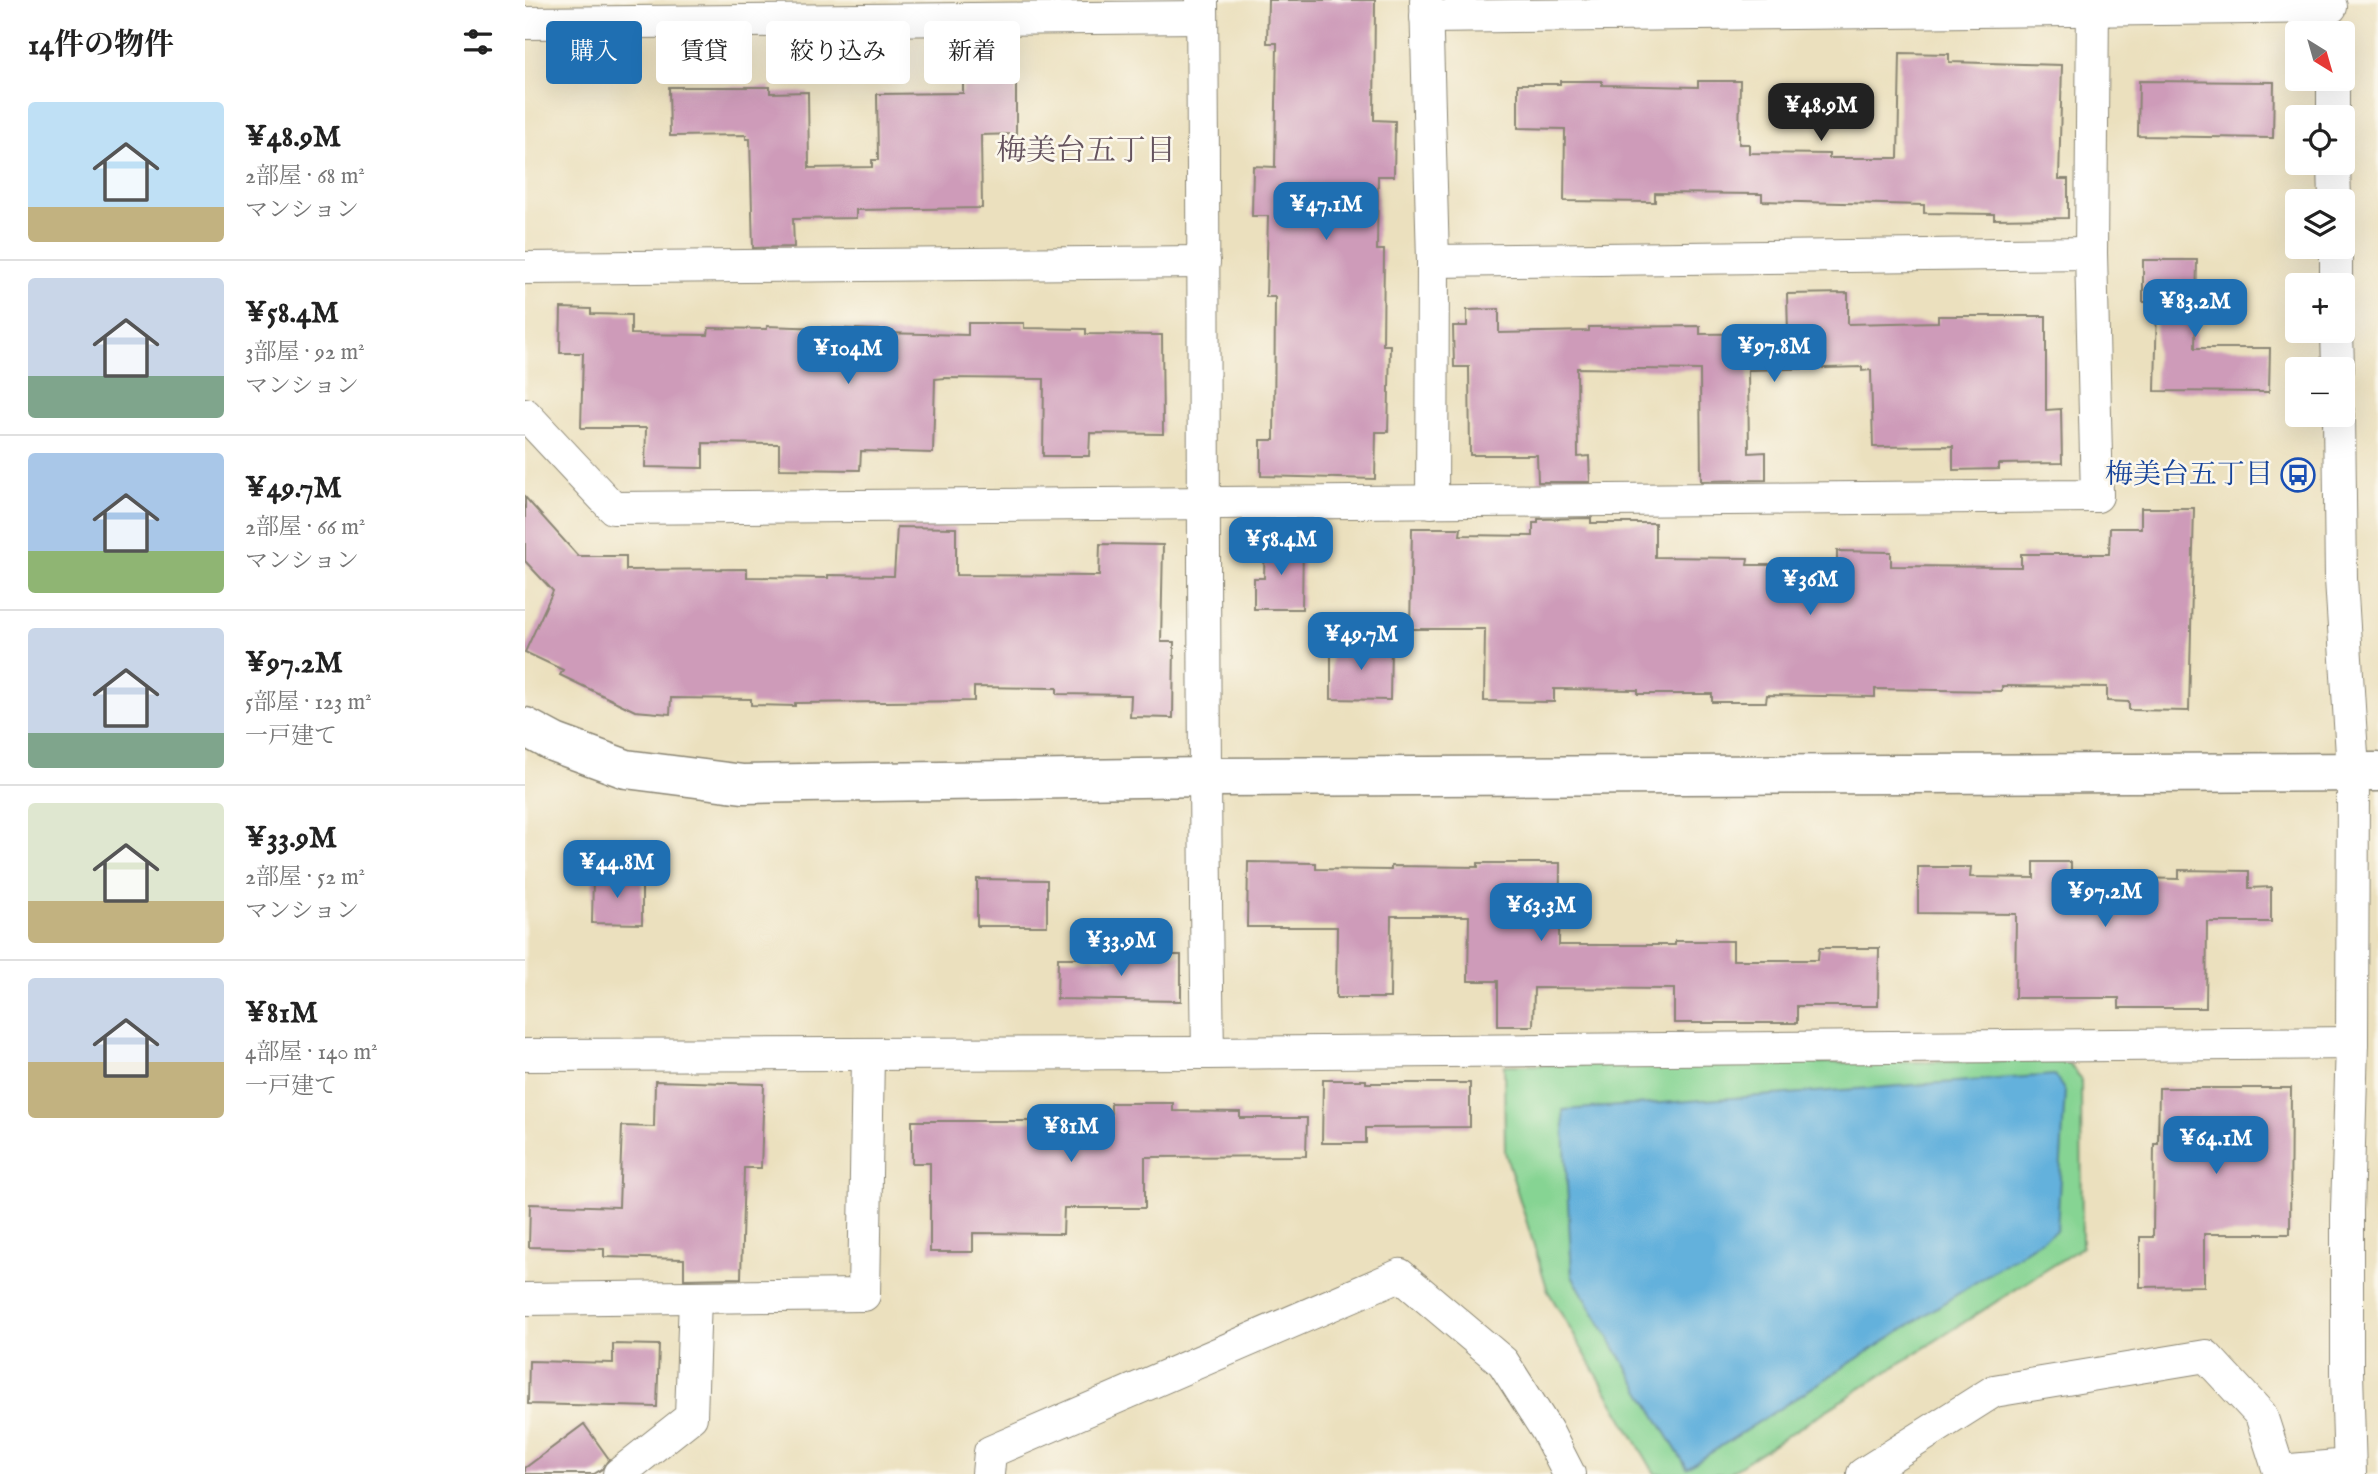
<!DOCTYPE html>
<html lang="ja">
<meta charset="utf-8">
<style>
body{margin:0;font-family:"IM FELL English","Noto Serif JP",serif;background:#f2f2f2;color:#222;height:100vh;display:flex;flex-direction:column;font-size:26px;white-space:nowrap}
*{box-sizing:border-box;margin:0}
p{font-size:23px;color:#767676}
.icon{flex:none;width:38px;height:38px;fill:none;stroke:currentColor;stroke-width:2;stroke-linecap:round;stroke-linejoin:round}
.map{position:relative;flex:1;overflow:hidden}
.panel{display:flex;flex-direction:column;background:#fff;width:525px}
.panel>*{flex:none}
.banner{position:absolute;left:21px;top:21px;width:665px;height:63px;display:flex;gap:14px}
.needle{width:46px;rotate:143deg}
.controls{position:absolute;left:1760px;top:21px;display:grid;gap:14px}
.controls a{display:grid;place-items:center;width:70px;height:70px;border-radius:7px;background:#fff;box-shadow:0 7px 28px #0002;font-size:35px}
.price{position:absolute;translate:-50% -60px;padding:0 16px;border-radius:14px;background:#1f6fb2;color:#fff;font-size:23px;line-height:46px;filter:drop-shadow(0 2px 4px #0008)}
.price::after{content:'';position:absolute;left:50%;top:42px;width:21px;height:16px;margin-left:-10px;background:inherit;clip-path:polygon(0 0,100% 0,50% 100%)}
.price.selected{background:#222;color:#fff}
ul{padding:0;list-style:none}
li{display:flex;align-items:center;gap:21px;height:175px;padding:0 28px}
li+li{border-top:2px solid #e0e0e0}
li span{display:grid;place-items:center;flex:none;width:196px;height:140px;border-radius:7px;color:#555}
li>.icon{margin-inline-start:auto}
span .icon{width:84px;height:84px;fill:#fffc;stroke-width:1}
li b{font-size:30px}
h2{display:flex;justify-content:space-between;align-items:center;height:84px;padding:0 28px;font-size:30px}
.chip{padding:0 24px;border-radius:7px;background:#fff;box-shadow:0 7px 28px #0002;font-size:24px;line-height:63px}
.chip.selected{background:#1f6fb2;color:#fff}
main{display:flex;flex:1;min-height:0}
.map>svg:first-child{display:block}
</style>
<main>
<section class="panel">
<h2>14件の物件<svg class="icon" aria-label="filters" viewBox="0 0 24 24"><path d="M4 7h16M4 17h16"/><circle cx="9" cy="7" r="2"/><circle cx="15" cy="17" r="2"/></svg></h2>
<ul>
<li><span style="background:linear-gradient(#bfe0f5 75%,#c2b280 0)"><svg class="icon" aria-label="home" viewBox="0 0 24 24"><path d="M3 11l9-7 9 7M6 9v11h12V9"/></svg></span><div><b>¥48.9M</b><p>2部屋 · 68 m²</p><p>マンション</p></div></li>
<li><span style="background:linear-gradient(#c9d6e8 70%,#7fa58c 0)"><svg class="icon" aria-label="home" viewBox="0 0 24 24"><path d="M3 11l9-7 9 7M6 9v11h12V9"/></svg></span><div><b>¥58.4M</b><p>3部屋 · 92 m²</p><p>マンション</p></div></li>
<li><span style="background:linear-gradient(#a9c7e8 70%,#8fb573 0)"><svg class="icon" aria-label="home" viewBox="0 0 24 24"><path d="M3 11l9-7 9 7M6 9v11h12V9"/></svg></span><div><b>¥49.7M</b><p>2部屋 · 66 m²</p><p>マンション</p></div></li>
<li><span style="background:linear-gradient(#c9d6e8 75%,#7fa58c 0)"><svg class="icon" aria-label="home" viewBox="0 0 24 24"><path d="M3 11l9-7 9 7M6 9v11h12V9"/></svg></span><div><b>¥97.2M</b><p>5部屋 · 123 m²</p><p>一戸建て</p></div></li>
<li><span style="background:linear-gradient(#dfe7d0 70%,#c2b280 0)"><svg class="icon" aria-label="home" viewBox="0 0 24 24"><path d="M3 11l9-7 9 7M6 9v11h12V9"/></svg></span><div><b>¥33.9M</b><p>2部屋 · 52 m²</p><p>マンション</p></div></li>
<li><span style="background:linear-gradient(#c9d6e8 60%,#c2b280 0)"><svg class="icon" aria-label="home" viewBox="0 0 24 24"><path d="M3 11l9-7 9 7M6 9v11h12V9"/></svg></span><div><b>¥81M</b><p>4部屋 · 140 m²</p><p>一戸建て</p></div></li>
</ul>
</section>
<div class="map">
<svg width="1853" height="1474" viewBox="0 0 1853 1474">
<rect width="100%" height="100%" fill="#fbf7ec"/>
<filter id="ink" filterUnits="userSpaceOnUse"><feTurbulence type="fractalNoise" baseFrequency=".0143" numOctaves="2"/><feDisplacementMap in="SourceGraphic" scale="14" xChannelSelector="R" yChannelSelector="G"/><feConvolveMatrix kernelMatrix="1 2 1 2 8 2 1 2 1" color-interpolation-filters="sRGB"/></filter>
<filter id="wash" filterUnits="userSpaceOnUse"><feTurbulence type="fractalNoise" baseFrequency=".00686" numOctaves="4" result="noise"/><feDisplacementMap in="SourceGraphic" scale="28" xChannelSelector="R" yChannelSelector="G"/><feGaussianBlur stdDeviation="1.57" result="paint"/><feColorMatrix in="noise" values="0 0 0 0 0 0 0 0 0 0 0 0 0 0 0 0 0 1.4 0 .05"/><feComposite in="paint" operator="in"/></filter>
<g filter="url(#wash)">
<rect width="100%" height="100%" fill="#ebe0be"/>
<path fill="#86d493" stroke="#58805f" stroke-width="2" fill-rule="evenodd" d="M1541,1061L1556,1078L1557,1247L1202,1474H1130L1023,1291L980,1152L979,1065ZM1039,1110L1163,1467L1047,1276Z"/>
<polygon fill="#63b1dc" stroke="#476e84" stroke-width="2" points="1529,1075 1540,1091 1532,1230 1162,1468 1047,1276 1038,1110"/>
<g id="blocks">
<g fill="#ce9bb9">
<polygon points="743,0 850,0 849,120 870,121 869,176 853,176 852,250 859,250 858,345 865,345 863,432 851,432 850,479 736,476 736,440 749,440 750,297 741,297 743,216 727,216 728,166 750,167 752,43 742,43"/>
<polygon points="1375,53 1424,54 1424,62 1537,65 1534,179 1543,179 1543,218 1469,219 1469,214 1399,213 1399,205 1237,201 1237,194 1130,193 1130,202 1039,201 1040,129 993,128 993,84 1035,84 1035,81 1077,81 1077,85 1173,87 1173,81 1215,81 1214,144 1224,144 1224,153 1304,154 1304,158 1373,158"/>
<polygon points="491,64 491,134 456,135 457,208 331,210 331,218 268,219 269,247 228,248 225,139 221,139 221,135 145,136 144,87 245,87 245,93 283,92 284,168 347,167 347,160 353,160 352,94 438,93 438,65"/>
<polygon points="1614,81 1749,82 1748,138 1613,136"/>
<polygon points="1618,260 1672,260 1670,348 1745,348 1744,392 1630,391 1632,302 1618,302"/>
<polygon points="1323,293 1323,324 1413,322 1413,316 1521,316 1521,410 1536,409 1537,463 1474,464 1474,469 1428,470 1428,446 1348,447 1346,370 1337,371 1337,367 1223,370 1224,453 1241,452 1241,480 1176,481 1175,370 1052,368 1053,457 1064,456 1065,482 1013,482 1012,455 945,455 944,367 929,367 928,326 942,326 942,310 974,309 974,333 1064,331 1064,327 1175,326 1175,334 1263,333 1262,294"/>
<polygon points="36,308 66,309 66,314 106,315 106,334 183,335 184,328 242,329 242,326 356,330 356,333 443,335 443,323 499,323 499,328 561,329 561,334 637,335 638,434 565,433 564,456 518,456 519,379 420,378 410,379 408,453 336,451 335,470 254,469 254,444 178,443 178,468 120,467 121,428 56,428 58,353 35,353"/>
<polygon points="0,497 53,556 101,556 101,570 222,569 222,577 303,578 303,575 369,576 372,527 431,528 431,575 574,576 575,544 638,545 636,642 649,642 648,718 605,717 606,695 532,694 532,688 449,687 449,701 270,703 270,706 226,705 226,699 146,698 145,714 110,711 35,675 38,670 0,652 28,591 0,561"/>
<polygon points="1616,508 1669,508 1664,711 1604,710 1604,702 1582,701 1582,687 1477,686 1477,691 1350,689 1350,697 1242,695 1241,702 1187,702 1187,694 1113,694 1113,690 1029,689 1029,702 959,701 960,629 885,629 887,528 936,528 935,535 1008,536 1008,523 1013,523 1013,519 1066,518 1066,523 1130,523 1130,557 1223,558 1222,565 1312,565 1312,551 1366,552 1366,566 1496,567 1496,554 1584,554 1585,528 1616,528"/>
<polygon points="740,540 778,541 777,609 729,609 729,578 739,578"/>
<polygon points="806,645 866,645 865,700 806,699"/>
<polygon points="723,862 791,863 791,869 866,870 866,866 953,867 953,863 1035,863 1034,945 1150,945 1150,941 1208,941 1208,960 1293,960 1294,948 1354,948 1353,1006 1272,1006 1272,1023 1149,1023 1149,989 1009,988 1008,1026 973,1026 973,981 943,981 944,916 866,916 865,998 811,998 812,927 722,927"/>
<polygon points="1509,862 1546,862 1546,884 1609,884 1610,878 1654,879 1654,870 1724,871 1724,888 1746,887 1746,922 1682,922 1681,1008 1594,1008 1594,998 1490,998 1491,914 1393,913 1393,867 1446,867 1445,877 1509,878"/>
<polygon points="68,877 117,877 117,924 67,923"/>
<polygon points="452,879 522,880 522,926 452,926"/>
<polygon points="597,955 656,955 656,1001 532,999 533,958 597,958"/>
<polygon points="798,1080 841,1080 841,1083 945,1083 945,1127 841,1128 841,1143 797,1143"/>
<polygon points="130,1081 239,1084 236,1168 219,1168 216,1278 159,1279 159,1259 79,1257 79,1249 4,1247 5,1204 94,1207 97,1126 129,1127"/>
<polygon points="1634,1088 1766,1088 1765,1234 1679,1234 1679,1286 1615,1287 1615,1237 1628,1237 1629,1144 1633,1144"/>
<polygon points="586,1103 648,1103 648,1111 715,1112 715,1118 782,1118 781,1156 620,1157 620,1208 539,1208 538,1234 448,1233 448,1252 405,1252 405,1163 387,1163 387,1121 586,1121"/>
<polygon points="88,1344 134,1345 132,1407 3,1404 4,1361 88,1363"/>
<polygon points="59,1424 84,1459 77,1469 69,1474 0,1474 0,1468"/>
</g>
</g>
</g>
<g filter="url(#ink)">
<use href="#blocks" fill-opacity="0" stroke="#8b8674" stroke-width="2"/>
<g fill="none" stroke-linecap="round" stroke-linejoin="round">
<defs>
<g id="minor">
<path d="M677,0C680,351 677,702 683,1053"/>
<polyline points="901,0 908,261 907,502"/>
<polyline points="901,17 1806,7"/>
<polyline points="0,23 677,17"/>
<polyline points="1808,79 1808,117"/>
<polyline points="1809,163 1810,201"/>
<polyline points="1811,247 1811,285"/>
<polyline points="908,261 1566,253"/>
<polyline points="0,268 679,262"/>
<polyline points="1812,331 1813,369"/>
<polyline points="0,414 88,508 1572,496 1566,253 1568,0"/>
<polyline points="1814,415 1816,579 1828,771 1827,1043 1822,1210 1822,1372 1825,1474"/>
<polyline points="0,1055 683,1053 1827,1043"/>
<polyline points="0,1299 339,1295 343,1054"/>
<polyline points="94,1474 166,1417 170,1297"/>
<polyline points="463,1474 465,1452 875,1275 978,1362 1022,1431 1044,1474"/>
<polyline points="1338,1474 1469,1391 1681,1356 1736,1415 1754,1471 1824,1465"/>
</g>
<polyline id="tertiary" points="0,727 30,743 101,769 218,784 680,777 1853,772"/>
</defs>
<use href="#minor" stroke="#8b8674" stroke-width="34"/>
<use href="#tertiary" stroke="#8b8674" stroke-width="41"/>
<use href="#minor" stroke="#fff" stroke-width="32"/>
<use href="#tertiary" stroke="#fff" stroke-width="38"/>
</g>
</g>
<defs>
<symbol id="bus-ring" viewBox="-11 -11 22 22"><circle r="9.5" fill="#fbf7ec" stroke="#1a4fb4" stroke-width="1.5"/><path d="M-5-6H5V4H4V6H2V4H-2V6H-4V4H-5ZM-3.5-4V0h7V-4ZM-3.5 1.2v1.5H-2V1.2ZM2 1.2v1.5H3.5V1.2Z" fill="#1a4fb4"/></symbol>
</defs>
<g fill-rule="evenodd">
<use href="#bus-ring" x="1754" y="456" width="38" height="38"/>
</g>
<g text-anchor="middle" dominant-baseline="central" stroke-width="5" stroke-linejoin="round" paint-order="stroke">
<g font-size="28" fill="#164399" stroke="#fbf7ec" text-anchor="end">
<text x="1748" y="475">梅美台五丁目</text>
</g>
<g font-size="30" fill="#64525d" stroke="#fbf7ec">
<text x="561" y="152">梅美台五丁目</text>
</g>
</g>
</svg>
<div class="controls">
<a><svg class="needle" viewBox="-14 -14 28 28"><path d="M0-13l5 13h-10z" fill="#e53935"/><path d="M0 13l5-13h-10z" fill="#767676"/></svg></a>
<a><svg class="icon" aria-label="locate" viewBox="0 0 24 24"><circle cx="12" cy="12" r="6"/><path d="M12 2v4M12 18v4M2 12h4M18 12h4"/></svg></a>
<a><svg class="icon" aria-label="layers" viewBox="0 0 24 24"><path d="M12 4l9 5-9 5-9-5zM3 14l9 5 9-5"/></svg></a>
<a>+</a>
<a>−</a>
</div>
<b class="price selected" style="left:1296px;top:143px">¥48.9M</b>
<b class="price" style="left:801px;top:242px">¥47.1M</b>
<b class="price" style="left:1670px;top:339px">¥83.2M</b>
<b class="price" style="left:1249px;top:384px">¥97.8M</b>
<b class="price" style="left:323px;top:386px">¥104M</b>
<b class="price" style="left:756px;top:577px">¥58.4M</b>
<b class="price" style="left:1285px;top:617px">¥36M</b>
<b class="price" style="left:836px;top:672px">¥49.7M</b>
<b class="price" style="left:92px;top:900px">¥44.8M</b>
<b class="price" style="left:1580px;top:929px">¥97.2M</b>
<b class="price" style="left:1016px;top:943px">¥63.3M</b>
<b class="price" style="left:596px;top:978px">¥33.9M</b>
<b class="price" style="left:546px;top:1164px">¥81M</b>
<b class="price" style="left:1691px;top:1176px">¥64.1M</b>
<div class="banner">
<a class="chip selected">購入</a>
<a class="chip">賃貸</a>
<a class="chip">絞り込み</a>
<a class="chip">新着</a>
</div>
</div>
</main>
